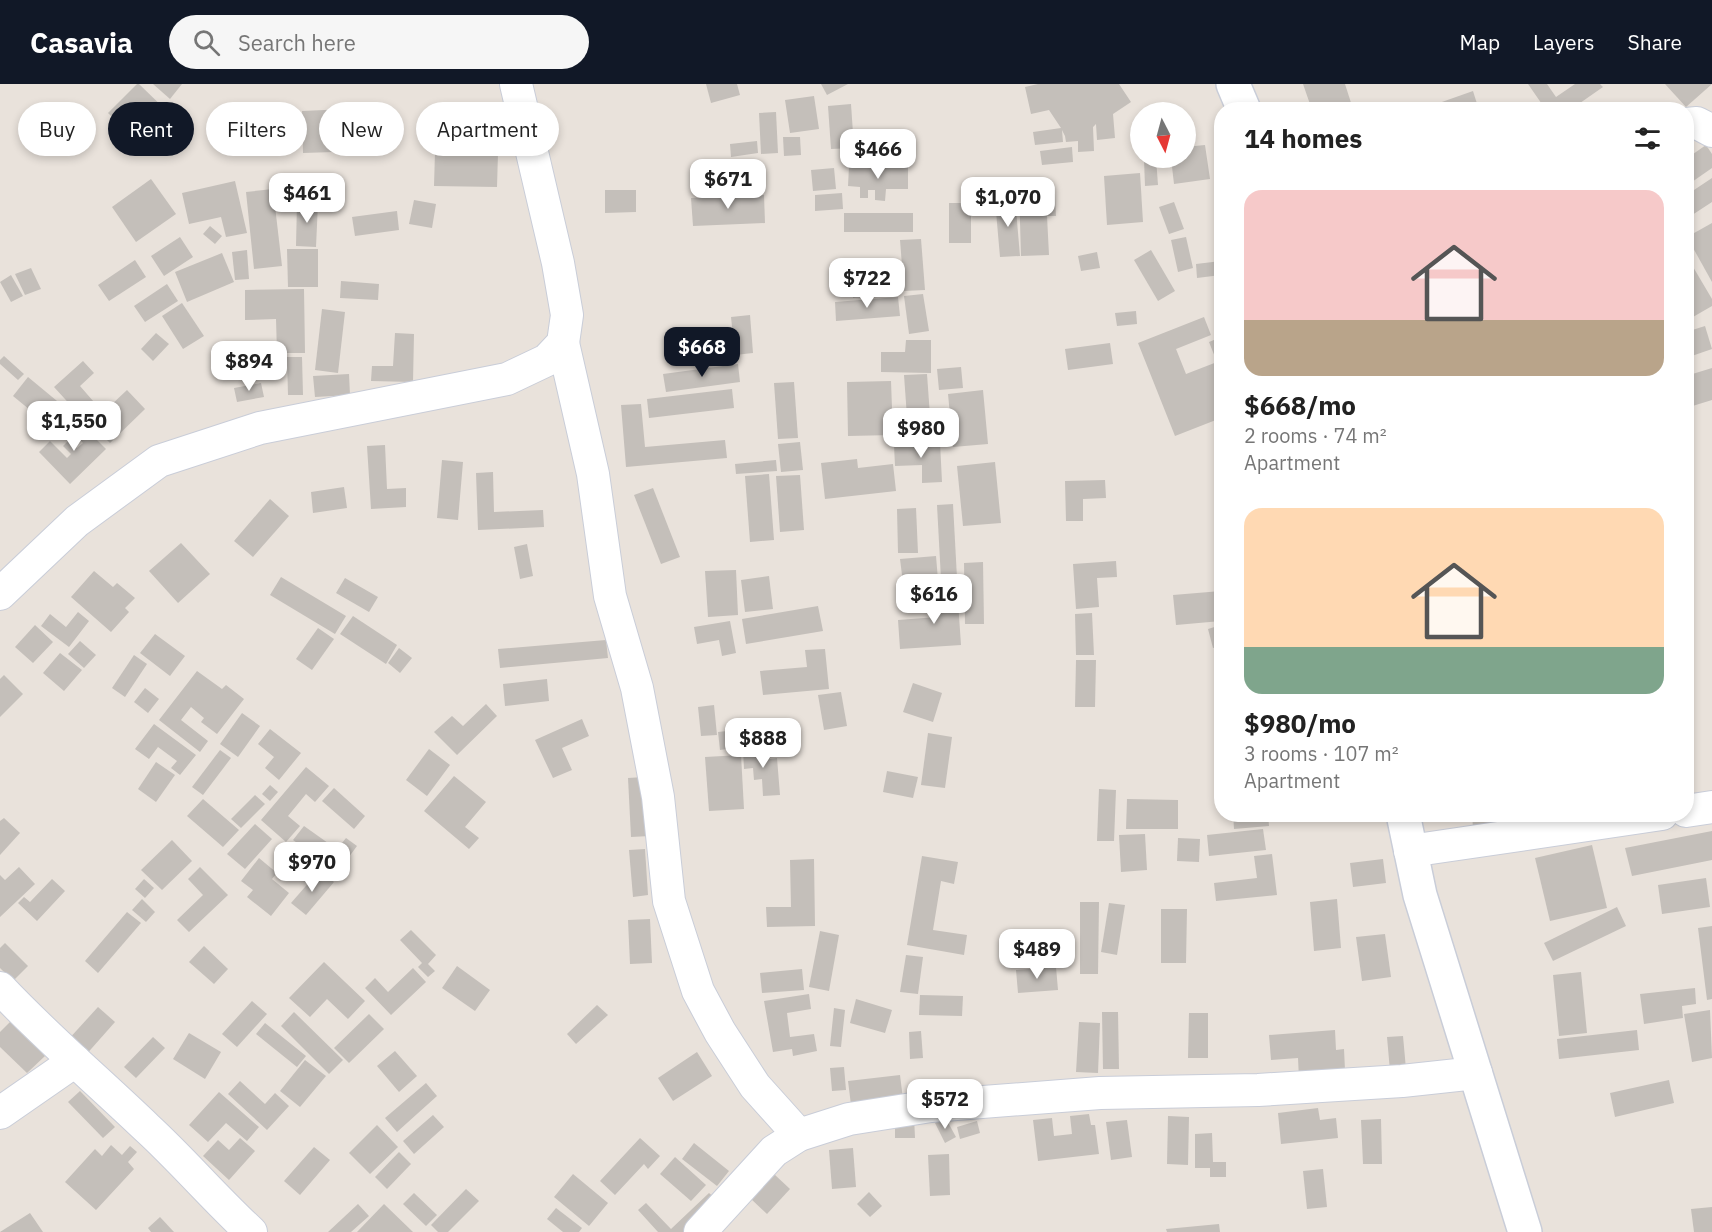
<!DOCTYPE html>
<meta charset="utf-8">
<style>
body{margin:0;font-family:"IBM Plex Sans",sans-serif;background:#f6f6f6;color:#222;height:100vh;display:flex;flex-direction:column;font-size:22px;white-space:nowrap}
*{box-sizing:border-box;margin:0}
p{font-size:20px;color:#767676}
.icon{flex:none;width:33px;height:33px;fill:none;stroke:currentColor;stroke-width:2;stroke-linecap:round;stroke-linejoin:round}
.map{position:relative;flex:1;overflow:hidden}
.sheet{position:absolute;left:1214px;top:18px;width:480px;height:720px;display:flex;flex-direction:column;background:#fff;border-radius:24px;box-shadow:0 3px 9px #0003}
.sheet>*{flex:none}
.banner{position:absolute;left:18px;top:18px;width:570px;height:54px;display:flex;gap:12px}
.needle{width:39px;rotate:174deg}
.controls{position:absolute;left:1130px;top:18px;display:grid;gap:12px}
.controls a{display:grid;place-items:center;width:66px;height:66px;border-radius:50%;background:#fff;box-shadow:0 3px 9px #0003;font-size:30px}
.price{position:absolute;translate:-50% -51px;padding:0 14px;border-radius:12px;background:#fff;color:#222;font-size:20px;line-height:39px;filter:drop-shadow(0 2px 3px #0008)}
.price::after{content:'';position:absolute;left:50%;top:36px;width:18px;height:14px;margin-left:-9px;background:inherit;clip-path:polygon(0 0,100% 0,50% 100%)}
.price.current{background:#111827;color:#fff}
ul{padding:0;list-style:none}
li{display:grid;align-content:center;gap:12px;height:318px;padding:0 30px}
li span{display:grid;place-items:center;height:186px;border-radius:18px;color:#555}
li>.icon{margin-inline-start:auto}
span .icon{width:108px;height:108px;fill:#fffc;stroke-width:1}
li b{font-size:26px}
h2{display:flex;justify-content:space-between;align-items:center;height:72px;padding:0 30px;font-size:26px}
.tag{padding:0 21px;border-radius:27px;background:#fff;box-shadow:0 3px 9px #0003;font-size:21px;line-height:54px}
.tag.current{background:#111827;color:#fff}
header{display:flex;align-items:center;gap:36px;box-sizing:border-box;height:84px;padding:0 30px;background:#111827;color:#fff}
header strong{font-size:28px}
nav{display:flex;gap:33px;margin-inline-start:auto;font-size:21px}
.search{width:420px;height:54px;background:#f6f6f6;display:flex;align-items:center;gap:15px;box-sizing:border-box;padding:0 21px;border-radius:33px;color:#767676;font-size:22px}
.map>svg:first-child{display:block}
</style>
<header>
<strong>Casavia</strong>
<div class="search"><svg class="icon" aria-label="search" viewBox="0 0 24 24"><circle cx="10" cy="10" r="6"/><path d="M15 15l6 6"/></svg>Search here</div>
<nav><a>Map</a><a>Layers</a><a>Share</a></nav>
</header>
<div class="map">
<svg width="1712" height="1148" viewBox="0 0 1712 1148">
<rect width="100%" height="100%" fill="#e9e2db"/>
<g fill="#c4bfba">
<polygon points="137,0 139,0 174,34 143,64 108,29"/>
<polygon points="153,0 182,0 170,15"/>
<polygon points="706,0 737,0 740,11 711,19"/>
<polygon points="821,0 848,0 827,11"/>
<polygon points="1038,0 1119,0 1131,18 1113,30 1115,54 1097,56 1096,40 1093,43 1094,67 1078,68 1078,57 1066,58 1065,52 1062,46 1063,58 1035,61 1033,48 1061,44 1049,26 1031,30 1025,3"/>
<polygon points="1303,0 1345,0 1353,25 1312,26"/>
<polygon points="1528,0 1547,0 1556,13 1575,0 1600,0 1603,3 1570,26 1546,26"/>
<polygon points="1665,0 1712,0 1686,23"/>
<polygon points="1473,7 1479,26 1422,26 1422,25"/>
<polygon points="814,12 819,45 790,49 785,16"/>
<polygon points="851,20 854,64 831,65 828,22"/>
<polygon points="288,21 292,62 257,66 252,25"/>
<polygon points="392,23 394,66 303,69 302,27"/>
<polygon points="776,28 778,69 761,70 759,29"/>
<polygon points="783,53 800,53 801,71 784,72"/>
<polygon points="757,57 758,69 731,73 730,60"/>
<polygon points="1205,61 1210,95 1174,100 1171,74 1185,74 1185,63"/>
<polygon points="1706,61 1712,70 1712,84 1689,100 1686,96 1686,75"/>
<polygon points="1072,63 1073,78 1042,81 1040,67"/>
<polygon points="435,68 498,69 497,103 434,102"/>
<polygon points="1156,74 1158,101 1145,102 1144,76"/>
<polygon points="849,82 908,83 908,105 886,105 885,117 875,116 875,106 868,106 868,114 860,114 860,103 848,102"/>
<polygon points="834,84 836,105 813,107 811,86"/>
<polygon points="1140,89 1143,138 1107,141 1104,92"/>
<polygon points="1712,94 1712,118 1686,135 1686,101 1691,108"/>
<polygon points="151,95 176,130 136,158 112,123"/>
<polygon points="235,97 247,149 226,153 221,133 189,140 182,109"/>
<polygon points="1042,103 1042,111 1055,110 1056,132 1047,132 1049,171 1021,172 1019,104"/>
<polygon points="273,105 282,182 254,185 246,108"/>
<polygon points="605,106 636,106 636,128 605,129"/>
<polygon points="842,109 843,125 815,127 815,111"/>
<polygon points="764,111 765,139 693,142 691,114"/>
<polygon points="1015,114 1020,172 1000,173 995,116"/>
<polygon points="414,116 436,120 432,144 409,140"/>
<polygon points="297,118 318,119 316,163 296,162"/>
<polygon points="1174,118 1184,145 1169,150 1159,123"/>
<rect x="949" y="119" width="22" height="40"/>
<polygon points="397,127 399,146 355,152 352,133"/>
<rect x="844" y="129" width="69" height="19"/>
<polygon points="1712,139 1712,198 1687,153"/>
<polygon points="210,142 222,152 215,160 203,150"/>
<polygon points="180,153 193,173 164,192 151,172"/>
<polygon points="1186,153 1193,184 1178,188 1171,156"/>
<polygon points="921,155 925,206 904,207 900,156"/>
<polygon points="287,165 318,165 318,203 288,203"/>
<polygon points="247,166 249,195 235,196 232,168"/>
<polygon points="1151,166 1175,207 1158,217 1134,176"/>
<polygon points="1097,168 1100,184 1081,187 1078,172"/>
<polygon points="222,169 234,198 187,218 175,188"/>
<polygon points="1686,171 1712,215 1712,222 1686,237"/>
<polygon points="135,176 146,193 109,217 98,201"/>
<polygon points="1221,177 1221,191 1197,194 1196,180"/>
<polygon points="31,184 41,205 25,211 15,190"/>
<polygon points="11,191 23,212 11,218 0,198"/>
<polygon points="898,193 899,209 853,214 852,197"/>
<polygon points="341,197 379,200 378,216 340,214"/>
<polygon points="167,200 178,217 145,238 134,222"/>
<polygon points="304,205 305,269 277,269 276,235 245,236 245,206"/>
<polygon points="923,210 929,247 909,250 904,212"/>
<polygon points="898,213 900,232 836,237 835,218"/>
<polygon points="182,219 204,252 183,265 162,232"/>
<polygon points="322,225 345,228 338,289 315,286"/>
<polygon points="1136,227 1137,240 1117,242 1115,229"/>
<polygon points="750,231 753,269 735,271 731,233"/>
<polygon points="1204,233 1211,251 1176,265 1186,290 1217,278 1209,258 1221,253 1221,334 1175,352 1138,259"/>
<polygon points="1705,242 1712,265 1686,274 1686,248"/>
<polygon points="156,249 169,260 153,277 141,265"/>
<polygon points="395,249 414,250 413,298 371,297 372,282 393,282"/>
<polygon points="906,256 931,256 931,289 881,288 881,268 905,268"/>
<polygon points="1110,259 1113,280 1068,286 1065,265"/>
<polygon points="4,272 24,290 18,296 0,280 0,276"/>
<polygon points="287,273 302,273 303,311 288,311"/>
<polygon points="83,277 94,289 80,302 100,325 86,338 54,303"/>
<polygon points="272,278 273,292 241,296 240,281"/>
<polygon points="738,280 740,298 666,308 663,290"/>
<polygon points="961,283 963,304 939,306 937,285"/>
<polygon points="1712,284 1712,316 1686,324 1686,292"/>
<polygon points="349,290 350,311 315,313 313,292"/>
<polygon points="927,290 930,332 907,333 904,291"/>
<polygon points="28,293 57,317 41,335 13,312"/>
<polygon points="891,297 893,351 848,352 847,298"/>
<polygon points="794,298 798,354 778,355 774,299"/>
<polygon points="261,299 264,313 237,318 234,304"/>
<polygon points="732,305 734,324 649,334 647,315"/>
<polygon points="127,306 145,325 110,359 91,340"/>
<polygon points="983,306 988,360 953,363 948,310"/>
<polygon points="641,320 645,363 725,356 727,374 626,383 621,321"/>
<polygon points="69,328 106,365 70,400 39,368 50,357 67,374 71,370 63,362 69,356 77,364 83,359 61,335"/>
<polygon points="50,330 59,336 47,353 39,346"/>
<polygon points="926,338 927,351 895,355 893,341"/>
<polygon points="800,358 803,386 781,388 778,360"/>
<polygon points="940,358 942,398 922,399 922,381 895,382 894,361"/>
<polygon points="385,361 387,405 406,404 406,423 371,425 367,362"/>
<polygon points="857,375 858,384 893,380 896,407 825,415 821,379"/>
<polygon points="442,376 463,378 458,436 437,434"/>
<polygon points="776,376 777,387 736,390 735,380"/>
<polygon points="995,378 1001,439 963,442 957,382"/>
<polygon points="1686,386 1690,386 1692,411 1686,412"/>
<polygon points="493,388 494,428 543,426 544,443 478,446 476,389"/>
<polygon points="769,390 774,456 750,458 745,392"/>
<polygon points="800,391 804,446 780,448 776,392"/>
<polygon points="1105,396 1106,414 1083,415 1083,437 1066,437 1065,397"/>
<polygon points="344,403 347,424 313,429 311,408"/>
<polygon points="653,404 680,473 661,480 634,411"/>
<polygon points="270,415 289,432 253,473 234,457"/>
<polygon points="953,420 957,494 941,495 937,421"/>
<polygon points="916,424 918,469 898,469 897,425"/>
<polygon points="1216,456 1221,456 1221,477 1218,478"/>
<polygon points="181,459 210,490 178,519 149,487"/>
<polygon points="527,460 533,492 520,495 514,463"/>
<polygon points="936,472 938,496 903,499 900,475"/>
<polygon points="1116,477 1117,493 1097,494 1099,523 1076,525 1073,480"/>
<polygon points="983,478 984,540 965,540 964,479"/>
<polygon points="736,486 738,531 708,533 705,487"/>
<polygon points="94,487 113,503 117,499 135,514 125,524 129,528 111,548 71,513"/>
<polygon points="769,492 773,525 745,528 741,496"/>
<polygon points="281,493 346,532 335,550 270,511"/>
<polygon points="345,494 378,513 369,528 336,509"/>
<polygon points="957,503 961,561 900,565 898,536 937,533 935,505"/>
<polygon points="1221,507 1221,537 1176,541 1173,511"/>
<polygon points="818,522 823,547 746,560 742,535"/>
<polygon points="78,528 89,537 69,563 41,542 50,530 66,543"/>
<polygon points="1092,529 1094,571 1076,571 1075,530"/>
<polygon points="353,532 397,561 386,580 340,550"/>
<polygon points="730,537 736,569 722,572 719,556 697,560 694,543"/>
<polygon points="35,541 53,558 33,579 15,563"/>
<polygon points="1221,541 1221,562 1213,564 1208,545"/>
<polygon points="318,544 334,555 312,586 296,575"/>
<polygon points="155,550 185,572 170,592 140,569"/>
<polygon points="606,556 608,574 500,584 498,565"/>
<polygon points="80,557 96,571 84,584 68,570"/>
<polygon points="399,564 412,574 400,589 388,579"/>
<polygon points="825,565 829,605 763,611 760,587 807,583 805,566"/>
<polygon points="60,569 82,586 64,607 43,589"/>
<polygon points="134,571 147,580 125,613 112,604"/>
<polygon points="1076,576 1096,576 1095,623 1075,623"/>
<polygon points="197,587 222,605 226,601 244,615 217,650 201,638 204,634 191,623 181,636 208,657 200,668 159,636"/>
<polygon points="4,591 23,610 0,633 0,595"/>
<polygon points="547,595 549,617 505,622 503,600"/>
<polygon points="913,599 942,609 933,638 903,628"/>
<polygon points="145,604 159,615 148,629 134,618"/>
<polygon points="841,608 847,642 824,646 818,611"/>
<polygon points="486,620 497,632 457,671 434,648 452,632 463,642"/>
<polygon points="714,621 717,651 701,652 698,623"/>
<polygon points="242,629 260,642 238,673 220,660"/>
<polygon points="582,635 589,652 562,664 572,686 553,694 535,656"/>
<polygon points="154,640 196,671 180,691 171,684 177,677 158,663 149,675 135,665"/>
<polygon points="270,645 301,669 279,696 265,684 274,673 258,660"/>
<polygon points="745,645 747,662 720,666 718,648"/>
<polygon points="928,649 952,653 945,704 921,701"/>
<polygon points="769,663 770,675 777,674 780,711 763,712 762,695 754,696 753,684 744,685 743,665"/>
<polygon points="429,665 450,681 427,712 406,696"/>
<polygon points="220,666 231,674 203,711 192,703"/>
<polygon points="741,671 744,725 709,727 705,673"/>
<polygon points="156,678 175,691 156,718 138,705"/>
<polygon points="306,683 329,702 315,718 306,710 288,732 300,742 286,758 261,736"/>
<polygon points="887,687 918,693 913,714 883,708"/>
<polygon points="454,692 486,718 465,743 479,754 469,765 424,727"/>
<polygon points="644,693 650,752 631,753 628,694"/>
<polygon points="270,701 278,708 270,717 262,710"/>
<polygon points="334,704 365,732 354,745 322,717"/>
<polygon points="1099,705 1116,706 1114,757 1097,757"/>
<polygon points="255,711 265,720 241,744 231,735"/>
<polygon points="203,715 239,746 223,763 187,732"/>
<polygon points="1127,715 1178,716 1178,745 1126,745"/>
<polygon points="1233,730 1268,730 1269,742 1234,745"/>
<polygon points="1472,730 1538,730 1539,737 1473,744"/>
<polygon points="4,734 20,749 0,771 0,737"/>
<polygon points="255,740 272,755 245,785 227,770"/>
<polygon points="304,742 335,764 325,779 293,756"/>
<polygon points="1263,745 1266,766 1209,772 1207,751"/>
<polygon points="1712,747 1712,776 1632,792 1625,764"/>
<polygon points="1145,750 1147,786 1121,788 1119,751"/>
<polygon points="346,754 357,762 334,793 322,784"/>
<polygon points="1178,754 1200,755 1199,778 1177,777"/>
<polygon points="172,756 192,777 162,806 141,786"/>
<polygon points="1592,761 1607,824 1550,837 1535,774"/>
<polygon points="645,765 648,811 633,813 629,766"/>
<polygon points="1272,770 1277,811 1216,817 1214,799 1257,794 1254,772"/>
<polygon points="922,772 958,778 954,800 941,797 933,846 967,851 964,871 907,861"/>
<polygon points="259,774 277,789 272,795 289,809 271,832 247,813 253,806 241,797"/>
<polygon points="814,775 815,842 767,843 766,823 791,823 790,776"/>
<polygon points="1383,775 1386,799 1353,803 1350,779"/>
<polygon points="19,783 35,800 0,833 0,791 5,796"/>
<polygon points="200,783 228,811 189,848 177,836 203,811 188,795"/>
<polygon points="319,787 334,798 306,831 291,819"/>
<polygon points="1706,794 1710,823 1662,830 1658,801"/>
<polygon points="52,795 65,807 37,837 18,819 24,813 30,818"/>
<polygon points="144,795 154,804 145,814 135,805"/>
<polygon points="142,815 155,828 146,838 132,826"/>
<polygon points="1337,815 1341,864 1314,867 1310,818"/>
<polygon points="1080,818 1099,818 1098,890 1080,890"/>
<polygon points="1109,819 1125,821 1117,871 1101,868"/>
<polygon points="1617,823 1626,842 1553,877 1544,859"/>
<polygon points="1161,825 1187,825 1186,879 1161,879"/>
<polygon points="127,828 141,839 98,889 85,877"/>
<polygon points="650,835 652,879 630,880 628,836"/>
<polygon points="1712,842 1712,915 1707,916 1698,844"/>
<polygon points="411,846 436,871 428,880 435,887 428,893 418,883 422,879 400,856"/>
<polygon points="820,847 839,851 829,907 809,903"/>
<polygon points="1385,850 1391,893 1362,897 1356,853"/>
<polygon points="5,859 28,882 13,897 0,884 0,864"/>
<polygon points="204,862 228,885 214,900 189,878"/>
<polygon points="906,871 923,873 918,910 900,908"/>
<polygon points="324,878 365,917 348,935 327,915 310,933 289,914"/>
<polygon points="457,882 490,906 475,927 442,904"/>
<polygon points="1056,883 1058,906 1018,909 1016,886"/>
<polygon points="413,884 426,898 391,931 365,904 375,894 388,908"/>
<polygon points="802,885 804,906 762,909 760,889"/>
<polygon points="1581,888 1587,949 1559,952 1553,891"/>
<polygon points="1695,904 1696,920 1682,922 1683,934 1644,940 1640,910"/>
<polygon points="809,910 811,925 787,929 790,953 814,950 817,967 793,972 792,965 773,968 764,917"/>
<polygon points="920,911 963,912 962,932 919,931"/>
<polygon points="856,915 892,926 885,949 850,939"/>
<polygon points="252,917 267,930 237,963 222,950"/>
<polygon points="597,921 608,931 576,960 567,950"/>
<polygon points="98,923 115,938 84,973 67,957"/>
<polygon points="834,924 845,926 841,963 830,962"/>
<polygon points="1710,926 1712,974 1692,978 1684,930"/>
<polygon points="294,928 343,976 329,990 281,942"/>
<polygon points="1102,928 1118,928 1119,985 1103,985"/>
<polygon points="1189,929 1208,929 1208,974 1188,974"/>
<polygon points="369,930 384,945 349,979 334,964"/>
<polygon points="10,938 45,972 27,989 0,963 0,948"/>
<polygon points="1079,938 1100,939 1098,989 1076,988"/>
<polygon points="265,939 306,972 297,983 256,950"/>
<polygon points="1335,946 1336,966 1344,965 1345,986 1299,995 1298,974 1271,976 1269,951"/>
<polygon points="1637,946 1639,966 1559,975 1557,955"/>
<polygon points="921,947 923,974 910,975 909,948"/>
<polygon points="189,949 221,968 205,995 173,975"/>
<polygon points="1403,952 1406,985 1390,987 1387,953"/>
<polygon points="153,953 165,964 136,994 124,983"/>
<polygon points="395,967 417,992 399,1008 377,982"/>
<polygon points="697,968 712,992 673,1017 658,994"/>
<polygon points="305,976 326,992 300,1023 280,1007"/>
<polygon points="844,983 846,1006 832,1007 830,984"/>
<polygon points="900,991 903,1015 851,1021 848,997"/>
<polygon points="1669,996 1674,1019 1615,1033 1610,1009"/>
<polygon points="240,997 265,1020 275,1009 289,1022 267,1046 228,1010"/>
<polygon points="426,999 437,1012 397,1048 385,1034"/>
<polygon points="80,1007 115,1043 103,1054 68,1018"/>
<polygon points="219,1008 259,1043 247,1057 226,1039 208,1058 189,1041"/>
<polygon points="1318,1024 1320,1036 1336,1034 1338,1054 1281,1060 1278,1029"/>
<polygon points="1089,1030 1091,1041 1095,1041 1099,1070 1038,1077 1033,1036 1052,1034 1054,1052 1072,1050 1070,1032"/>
<polygon points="433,1031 444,1043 414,1070 403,1057"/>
<polygon points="914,1032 915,1054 895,1054 895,1033"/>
<polygon points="1168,1032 1189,1033 1188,1081 1167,1080"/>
<polygon points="945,1033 956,1053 945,1059 935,1039"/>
<polygon points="1381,1035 1382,1080 1363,1080 1361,1036"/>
<polygon points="1127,1036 1132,1073 1111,1076 1106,1038"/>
<polygon points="977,1037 980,1049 960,1055 957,1043"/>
<polygon points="377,1041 398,1063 370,1090 349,1069"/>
<polygon points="1212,1049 1213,1078 1226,1078 1226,1093 1210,1093 1210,1084 1195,1084 1195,1050"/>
<polygon points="240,1054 255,1067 229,1096 203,1072 218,1056 229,1066"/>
<polygon points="640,1054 660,1072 648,1085 644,1080 615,1111 600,1097"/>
<polygon points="694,1059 729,1087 717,1102 682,1075"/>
<polygon points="111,1061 122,1071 130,1062 137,1068 128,1078 134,1085 96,1126 65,1098 95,1065 102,1072"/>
<polygon points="314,1063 330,1076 300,1111 284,1097"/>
<polygon points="853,1064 856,1103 832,1105 829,1066"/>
<polygon points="399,1068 411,1080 387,1105 375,1093"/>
<polygon points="949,1070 950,1111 930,1112 928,1071"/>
<polygon points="675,1073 706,1101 691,1117 660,1090"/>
<polygon points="1323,1085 1327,1123 1307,1125 1303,1087"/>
<polygon points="573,1090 608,1119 589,1142 554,1113"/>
<polygon points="774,1090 790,1105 767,1130 750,1114"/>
<polygon points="466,1105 479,1117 448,1148 438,1148 431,1141"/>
<polygon points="869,1108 882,1122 870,1133 857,1120"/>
<polygon points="414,1109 437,1131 426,1142 403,1120"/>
<polygon points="709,1109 718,1117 685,1148 658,1148 638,1126 646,1119 671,1145"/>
<polygon points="358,1120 369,1132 351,1148 328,1148"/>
<polygon points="384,1120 413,1148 357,1148"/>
<polygon points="1712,1123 1712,1148 1694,1148 1691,1125"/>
<polygon points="556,1124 582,1144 579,1148 563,1148 547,1135"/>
<polygon points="30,1129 43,1148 0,1148"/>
<polygon points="160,1133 174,1148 151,1148 148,1144"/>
<polygon points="1219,1140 1220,1148 1167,1148 1166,1145"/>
</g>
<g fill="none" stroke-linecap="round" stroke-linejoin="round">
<defs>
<g id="minor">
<polyline points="1686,40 1697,39 1712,47"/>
<polyline points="563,259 593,390 610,512 637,604 658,713 669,817 698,907 720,948 755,1002 799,1051"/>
<polyline points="0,510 77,437 159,377 260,344 507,295 547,276 563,259 567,231 558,179 516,0"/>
<polyline points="1686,727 1712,723"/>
<polyline points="1410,767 1662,730"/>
<path d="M0,904C46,953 98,997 147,1044C183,1077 215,1115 251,1148"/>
<polyline points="0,1029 75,977"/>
<polyline points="700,1148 774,1067 799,1051 849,1035 931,1022 1100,1009 1258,1006 1402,997 1476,989"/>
</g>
<g id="tertiary">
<polyline points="1233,0 1244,26"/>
<polyline points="1403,730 1420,811 1525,1148"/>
</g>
</defs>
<use href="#minor" stroke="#c9cdd8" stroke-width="34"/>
<use href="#tertiary" stroke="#c9cdd8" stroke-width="36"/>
<use href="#minor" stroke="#fff" stroke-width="32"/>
<use href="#tertiary" stroke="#fff" stroke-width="33"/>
</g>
</svg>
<div class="controls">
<a><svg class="needle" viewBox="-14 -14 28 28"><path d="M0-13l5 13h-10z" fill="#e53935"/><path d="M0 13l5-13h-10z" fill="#767676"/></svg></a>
</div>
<b class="price" style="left:878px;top:96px">$466</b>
<b class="price" style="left:728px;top:126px">$671</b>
<b class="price" style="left:307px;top:140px">$461</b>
<b class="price" style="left:1008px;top:144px">$1,070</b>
<b class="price" style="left:867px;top:225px">$722</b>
<b class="price current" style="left:702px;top:294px">$668</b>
<b class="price" style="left:249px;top:308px">$894</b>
<b class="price" style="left:74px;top:368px">$1,550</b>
<b class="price" style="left:921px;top:375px">$980</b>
<b class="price" style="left:934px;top:541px">$616</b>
<b class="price" style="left:763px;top:685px">$888</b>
<b class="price" style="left:312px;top:809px">$970</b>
<b class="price" style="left:1037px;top:896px">$489</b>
<b class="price" style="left:945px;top:1046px">$572</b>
<div class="banner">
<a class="tag">Buy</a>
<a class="tag current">Rent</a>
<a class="tag">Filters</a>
<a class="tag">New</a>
<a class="tag">Apartment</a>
</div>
<section class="sheet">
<h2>14 homes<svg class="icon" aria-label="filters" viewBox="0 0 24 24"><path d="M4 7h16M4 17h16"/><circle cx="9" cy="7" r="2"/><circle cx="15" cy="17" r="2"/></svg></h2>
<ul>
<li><span style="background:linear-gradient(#f6c9c9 70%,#b9a48a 0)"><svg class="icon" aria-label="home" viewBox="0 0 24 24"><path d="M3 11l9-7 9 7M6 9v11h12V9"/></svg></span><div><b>$668/mo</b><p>2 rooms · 74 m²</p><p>Apartment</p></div></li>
<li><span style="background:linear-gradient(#ffd9b3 75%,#7fa58c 0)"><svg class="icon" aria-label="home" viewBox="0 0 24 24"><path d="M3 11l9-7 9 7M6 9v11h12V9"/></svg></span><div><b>$980/mo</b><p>3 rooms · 107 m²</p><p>Apartment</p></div></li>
</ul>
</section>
</div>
